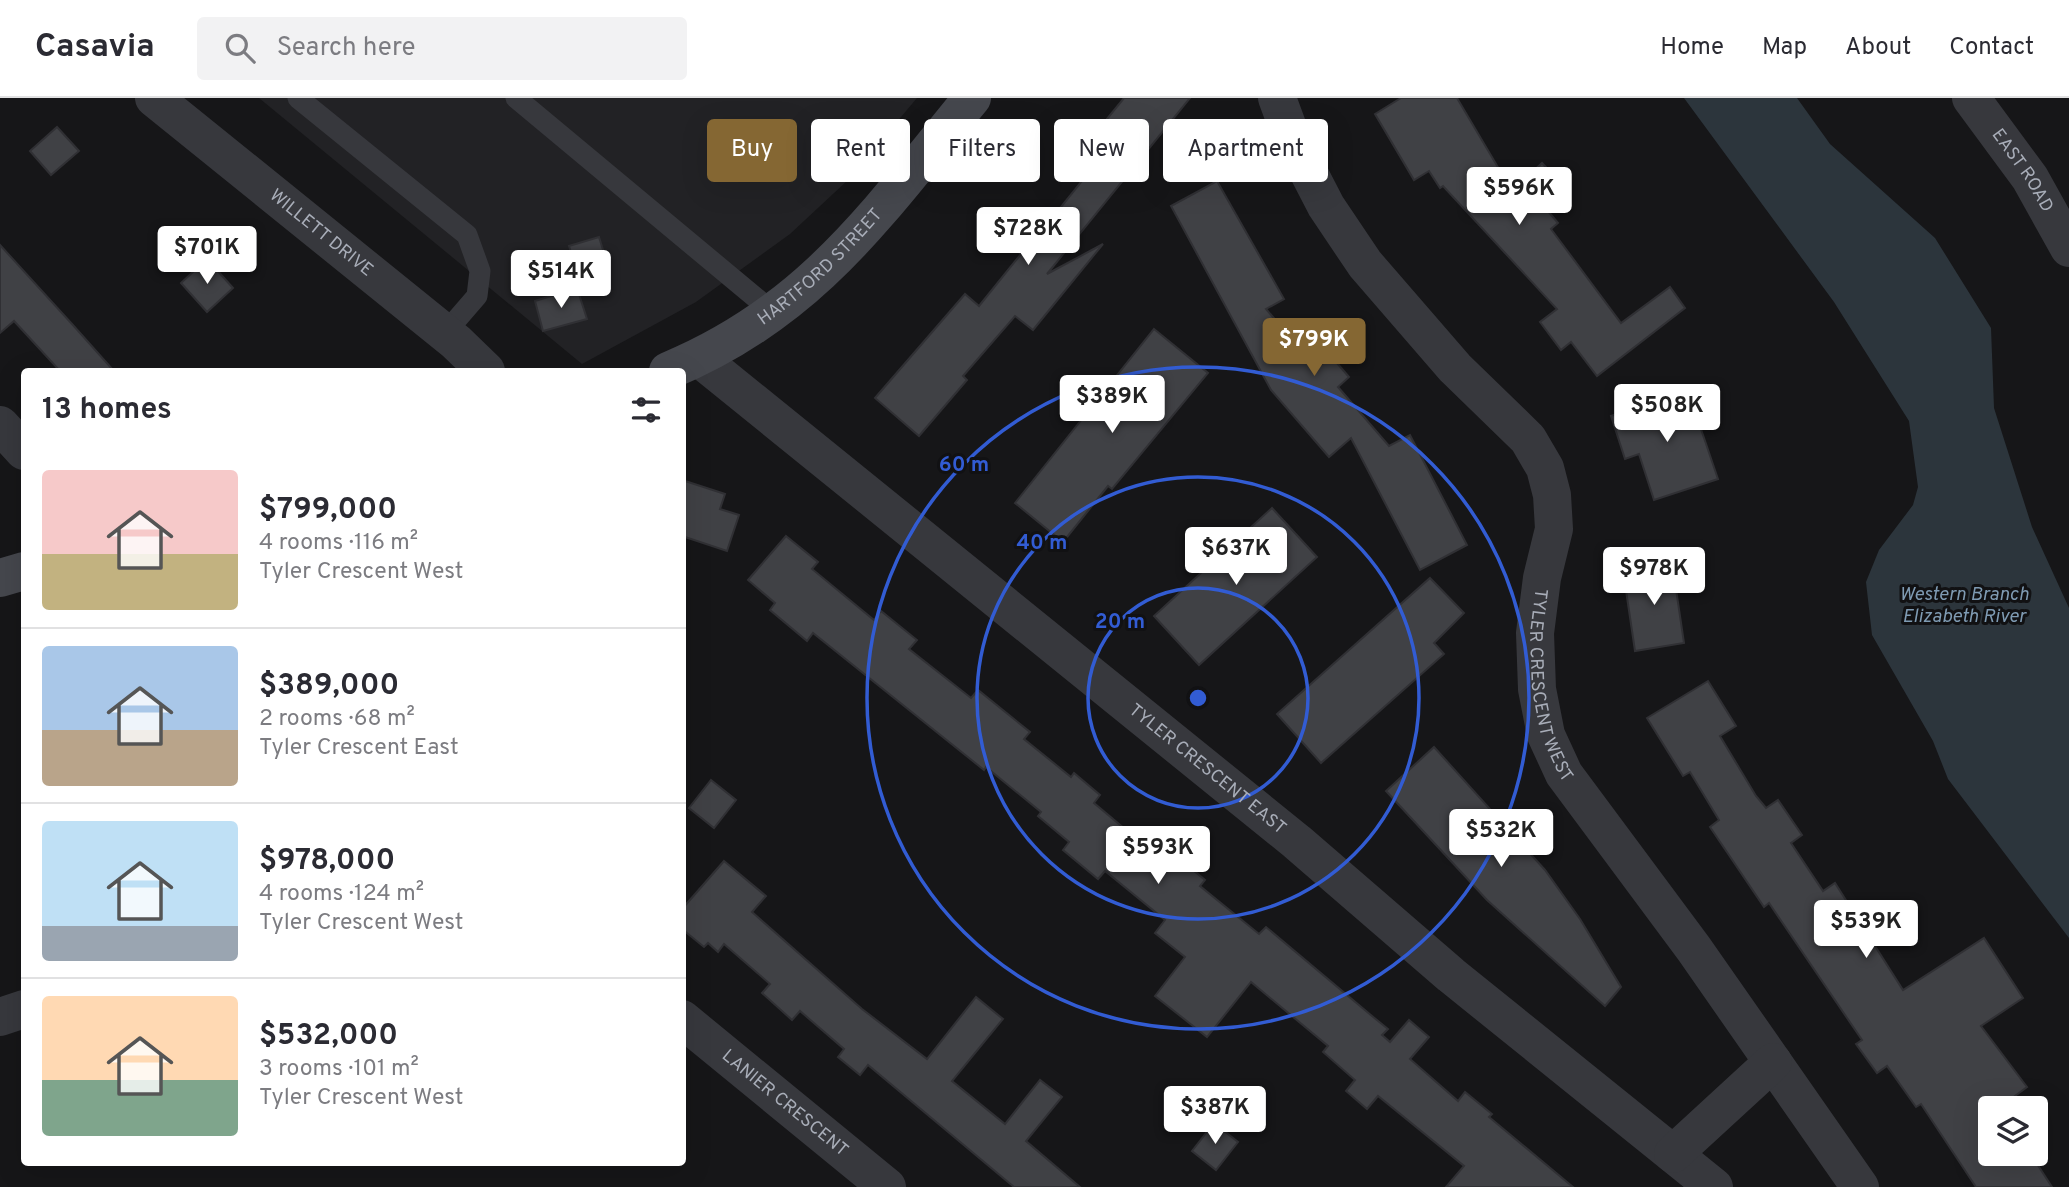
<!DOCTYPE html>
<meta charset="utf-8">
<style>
body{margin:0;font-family:Overpass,sans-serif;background:#f2f2f3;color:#2b2b33;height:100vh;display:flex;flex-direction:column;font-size:26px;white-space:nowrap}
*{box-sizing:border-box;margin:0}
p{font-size:23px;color:#7c7c81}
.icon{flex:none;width:38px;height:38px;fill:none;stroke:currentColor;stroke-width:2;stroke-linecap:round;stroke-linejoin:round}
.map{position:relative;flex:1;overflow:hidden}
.drawer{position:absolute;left:21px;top:270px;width:665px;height:798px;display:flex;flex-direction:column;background:#fff;border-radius:7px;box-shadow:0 7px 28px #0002}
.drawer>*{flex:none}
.guide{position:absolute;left:707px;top:21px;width:665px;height:63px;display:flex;gap:14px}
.tools{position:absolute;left:1978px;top:998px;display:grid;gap:14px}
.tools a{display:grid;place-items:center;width:70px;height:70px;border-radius:7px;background:#fff;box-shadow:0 7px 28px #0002;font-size:35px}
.price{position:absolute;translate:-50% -60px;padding:0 16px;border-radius:7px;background:#fff;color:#222;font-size:23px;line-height:46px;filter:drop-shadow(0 2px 4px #0008)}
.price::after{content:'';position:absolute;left:50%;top:42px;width:21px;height:16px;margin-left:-10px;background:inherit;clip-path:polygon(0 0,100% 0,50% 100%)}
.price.current{background:#856733;color:#fff}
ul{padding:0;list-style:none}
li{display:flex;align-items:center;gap:21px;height:175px;padding:0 21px}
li+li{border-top:2px solid #e1e1e2}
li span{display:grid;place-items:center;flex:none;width:196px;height:140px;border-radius:7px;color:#555}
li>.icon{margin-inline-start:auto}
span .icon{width:84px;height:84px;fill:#fffc;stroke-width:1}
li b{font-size:30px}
h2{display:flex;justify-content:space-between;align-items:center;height:84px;padding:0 21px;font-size:30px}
.tag{padding:0 24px;border-radius:7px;background:#fff;box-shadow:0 7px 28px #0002;font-size:24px;line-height:63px}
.tag.current{background:#856733;color:#fff}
header{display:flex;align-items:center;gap:42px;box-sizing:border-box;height:98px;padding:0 35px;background:#fff;border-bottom:2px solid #e1e1e2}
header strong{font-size:33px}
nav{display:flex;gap:38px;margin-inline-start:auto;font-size:24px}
.search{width:490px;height:63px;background:#f2f2f3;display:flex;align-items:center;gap:18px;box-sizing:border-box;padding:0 24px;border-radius:7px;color:#7c7c81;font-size:26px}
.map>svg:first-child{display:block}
</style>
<header>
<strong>Casavia</strong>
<div class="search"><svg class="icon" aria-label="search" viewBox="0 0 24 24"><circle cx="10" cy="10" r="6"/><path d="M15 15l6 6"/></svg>Search here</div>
<nav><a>Home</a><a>Map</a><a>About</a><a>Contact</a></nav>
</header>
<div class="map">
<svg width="2069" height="1089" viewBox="0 0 2069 1089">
<rect width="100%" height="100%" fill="#161618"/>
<polygon fill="#222225" points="259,0 917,0 848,82 790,136 696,204 582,266"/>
<polygon fill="#2c353c" points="1684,0 1797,0 1830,46 1935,140 1991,230 1994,310 2032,429 2069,510 2069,840 1948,681 1933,643 1872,537 1866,484 1879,452 1913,407 1918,389 1909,323 1834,204"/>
<g fill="#404145" stroke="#303034" stroke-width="2">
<polygon points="1124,0 1190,0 1047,176 1103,146 1033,232 1015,218 963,278 967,282 919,338 875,300 965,196 979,208 1021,156 1012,149 1030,127 1040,135 1082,83 1066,71"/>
<polygon points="1401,0 1457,0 1512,93 1542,65 1568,93 1547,112 1558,125 1551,131 1621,225 1670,189 1685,210 1597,278 1571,244 1561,252 1540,224 1557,211 1443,88 1440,90 1429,73 1414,82 1375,16"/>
<polygon points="57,29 79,53 51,77 30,53"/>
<polygon points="1217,83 1284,201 1266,211 1317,270 1331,258 1349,279 1338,289 1389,348 1410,337 1467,447 1420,472 1351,340 1329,359 1271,292 1171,108"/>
<polygon points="599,139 608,168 578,177 569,148"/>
<polygon points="0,147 72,226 114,273 60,273 14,223 0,235"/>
<polygon points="207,161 233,190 207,214 181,185"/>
<polygon points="577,190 587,221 543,233 535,203"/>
<polygon points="1154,231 1208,275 1112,391 1108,388 1063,444 1015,405"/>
<polygon points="1688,293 1718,381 1654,402 1639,356 1625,361 1611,318"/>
<polygon points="682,382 725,396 720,411 739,417 727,453 682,438"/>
<polygon points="1272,410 1317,459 1199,567 1154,518"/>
<polygon points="786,438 818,464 812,471 874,522 881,513 917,542 909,551 971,600 978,592 1030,634 1024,641 1071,679 1074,675 1100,697 1094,705 1162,762 1170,753 1205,782 1200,788 1259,836 1266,829 1372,918 1388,931 1382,937 1390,944 1409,922 1429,939 1410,961 1458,1003 1465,994 1492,1016 1489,1019 1573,1089 1446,1089 1464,1068 1378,998 1367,1011 1346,993 1355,982 1323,954 1328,948 1251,884 1207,939 1155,898 1185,859 1155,835 1165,822 1105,773 1098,781 1063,752 1069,744 1038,718 1041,714 986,669 984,672 813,535 807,543 770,512 775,505 748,482"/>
<polygon points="1672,464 1684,545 1635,553 1623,472"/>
<polygon points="1430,480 1464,515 1434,545 1444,556 1321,665 1277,616"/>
<polygon points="1708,583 1736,628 1720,638 1756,698 1766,710 1778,702 1802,737 1791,745 1823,793 1835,785 1903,892 1984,840 2023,900 1981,928 2027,989 2015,998 2023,1010 1990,1010 1990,1055 2030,1055 2052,1089 1976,1089 1921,1006 1916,1009 1887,968 1877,975 1856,946 1862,942 1769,805 1764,809 1710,729 1719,722 1690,674 1683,678 1647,620"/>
<polygon points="1434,649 1545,772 1580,821 1621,889 1605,908 1487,802 1386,693"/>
<polygon points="711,682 736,702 714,730 689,710"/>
<polygon points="724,763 766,798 752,814 862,911 927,961 976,899 1003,921 952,983 1005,1026 1040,982 1062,999 1026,1043 1080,1089 1014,1089 868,967 860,977 838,959 844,951 800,913 792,922 762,895 770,886 724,846 718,854 708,845 704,849 682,831 682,811"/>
<polygon points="1214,1025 1238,1044 1216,1072 1192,1053"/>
</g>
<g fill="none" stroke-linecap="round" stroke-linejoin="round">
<g stroke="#37383d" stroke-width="21">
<polyline points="298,0 467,137 480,173 477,198 445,235"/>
<polyline points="516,0 774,215"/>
</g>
<g stroke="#37383d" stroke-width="38">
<path id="s1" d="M154,0L456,244L486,273"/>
<path id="s2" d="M1277,0L1294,46L1326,108L1365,166L1455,270L1528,341L1545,370L1552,397L1554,431L1542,480L1535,535L1537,591L1546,637L1564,676L1694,851L1860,1089"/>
<path id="s3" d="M1971,0L2030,80L2069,150"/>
<path id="s4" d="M699,260L1297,744L1451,877L1714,1089"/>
<polyline points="0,327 24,353"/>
<polyline points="0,919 24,911"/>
<path id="s5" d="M682,921L887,1089"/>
<polyline points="1673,1056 1773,964"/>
</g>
<g stroke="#45474d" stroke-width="38">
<path id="s6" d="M668,273C811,214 878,114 972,0"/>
<polyline points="0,480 24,473"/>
</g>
</g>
<g fill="none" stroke="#325cd3" stroke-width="3.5">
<circle cx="1198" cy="600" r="110"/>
<circle cx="1198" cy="600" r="221"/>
<circle cx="1198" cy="600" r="331"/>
</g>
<g text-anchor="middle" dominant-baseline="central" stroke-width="6" stroke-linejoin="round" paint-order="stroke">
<g font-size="18" fill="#a8adb8" stroke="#111113">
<text stroke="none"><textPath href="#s3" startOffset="89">EAST ROAD</textPath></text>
<text stroke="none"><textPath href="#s1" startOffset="215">WILLETT DRIVE</textPath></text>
<text stroke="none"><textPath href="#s6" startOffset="186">HARTFORD STREET</textPath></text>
<text stroke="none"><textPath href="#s2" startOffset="684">TYLER CRESCENT WEST</textPath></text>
<text stroke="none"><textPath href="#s4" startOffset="654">TYLER CRESCENT EAST</textPath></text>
<text stroke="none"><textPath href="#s5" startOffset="133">LANIER CRESCENT</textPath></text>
</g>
<g font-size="19" font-style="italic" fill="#7f9bb3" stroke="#111113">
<text x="1964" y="497">Western Branch<tspan x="1964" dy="22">Elizabeth River</tspan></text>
</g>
</g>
<circle cx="1198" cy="600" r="10" fill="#325cd3" stroke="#111113" stroke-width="3.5"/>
<g font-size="21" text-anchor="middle" font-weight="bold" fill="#325cd3" stroke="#111113" stroke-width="6" stroke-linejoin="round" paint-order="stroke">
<text x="964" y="373">60 m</text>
<text x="1042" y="451">40 m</text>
<text x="1120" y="530">20 m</text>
</g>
</svg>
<div class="tools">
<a><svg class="icon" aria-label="layers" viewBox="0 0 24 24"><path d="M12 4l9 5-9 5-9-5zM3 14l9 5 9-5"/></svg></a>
</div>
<b class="price" style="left:1519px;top:129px">$596K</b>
<b class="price" style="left:1028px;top:169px">$728K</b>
<b class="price" style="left:207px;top:188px">$701K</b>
<b class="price" style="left:561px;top:212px">$514K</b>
<b class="price current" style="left:1314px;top:280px">$799K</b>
<b class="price" style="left:1112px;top:337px">$389K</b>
<b class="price" style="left:1667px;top:346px">$508K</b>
<b class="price" style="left:1236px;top:489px">$637K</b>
<b class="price" style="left:1654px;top:509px">$978K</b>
<b class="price" style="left:1501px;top:771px">$532K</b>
<b class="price" style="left:1158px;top:788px">$593K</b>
<b class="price" style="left:1866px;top:862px">$539K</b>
<b class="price" style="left:1215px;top:1048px">$387K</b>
<div class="guide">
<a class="tag current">Buy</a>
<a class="tag">Rent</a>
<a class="tag">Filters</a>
<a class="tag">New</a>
<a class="tag">Apartment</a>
</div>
<section class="drawer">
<h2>13 homes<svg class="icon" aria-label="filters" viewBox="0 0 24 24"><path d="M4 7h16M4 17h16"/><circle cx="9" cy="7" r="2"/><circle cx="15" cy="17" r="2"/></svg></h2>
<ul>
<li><span style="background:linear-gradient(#f6c9c9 60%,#c2b280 0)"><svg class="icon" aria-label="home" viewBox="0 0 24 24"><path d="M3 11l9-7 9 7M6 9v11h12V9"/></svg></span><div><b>$799,000</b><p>4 rooms · 116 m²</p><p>Tyler Crescent West</p></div></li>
<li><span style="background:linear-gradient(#a9c7e8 60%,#b9a48a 0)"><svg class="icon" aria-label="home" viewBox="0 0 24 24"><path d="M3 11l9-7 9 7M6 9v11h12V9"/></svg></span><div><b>$389,000</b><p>2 rooms · 68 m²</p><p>Tyler Crescent East</p></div></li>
<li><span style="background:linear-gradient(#bfe0f5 75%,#9aa5b1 0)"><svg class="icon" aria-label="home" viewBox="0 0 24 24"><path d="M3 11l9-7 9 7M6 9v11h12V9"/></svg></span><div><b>$978,000</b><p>4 rooms · 124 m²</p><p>Tyler Crescent West</p></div></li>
<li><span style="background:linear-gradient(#ffd9b3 60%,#7fa58c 0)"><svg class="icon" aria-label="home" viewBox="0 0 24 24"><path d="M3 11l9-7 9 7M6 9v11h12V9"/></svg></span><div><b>$532,000</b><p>3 rooms · 101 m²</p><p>Tyler Crescent West</p></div></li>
</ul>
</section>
</div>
